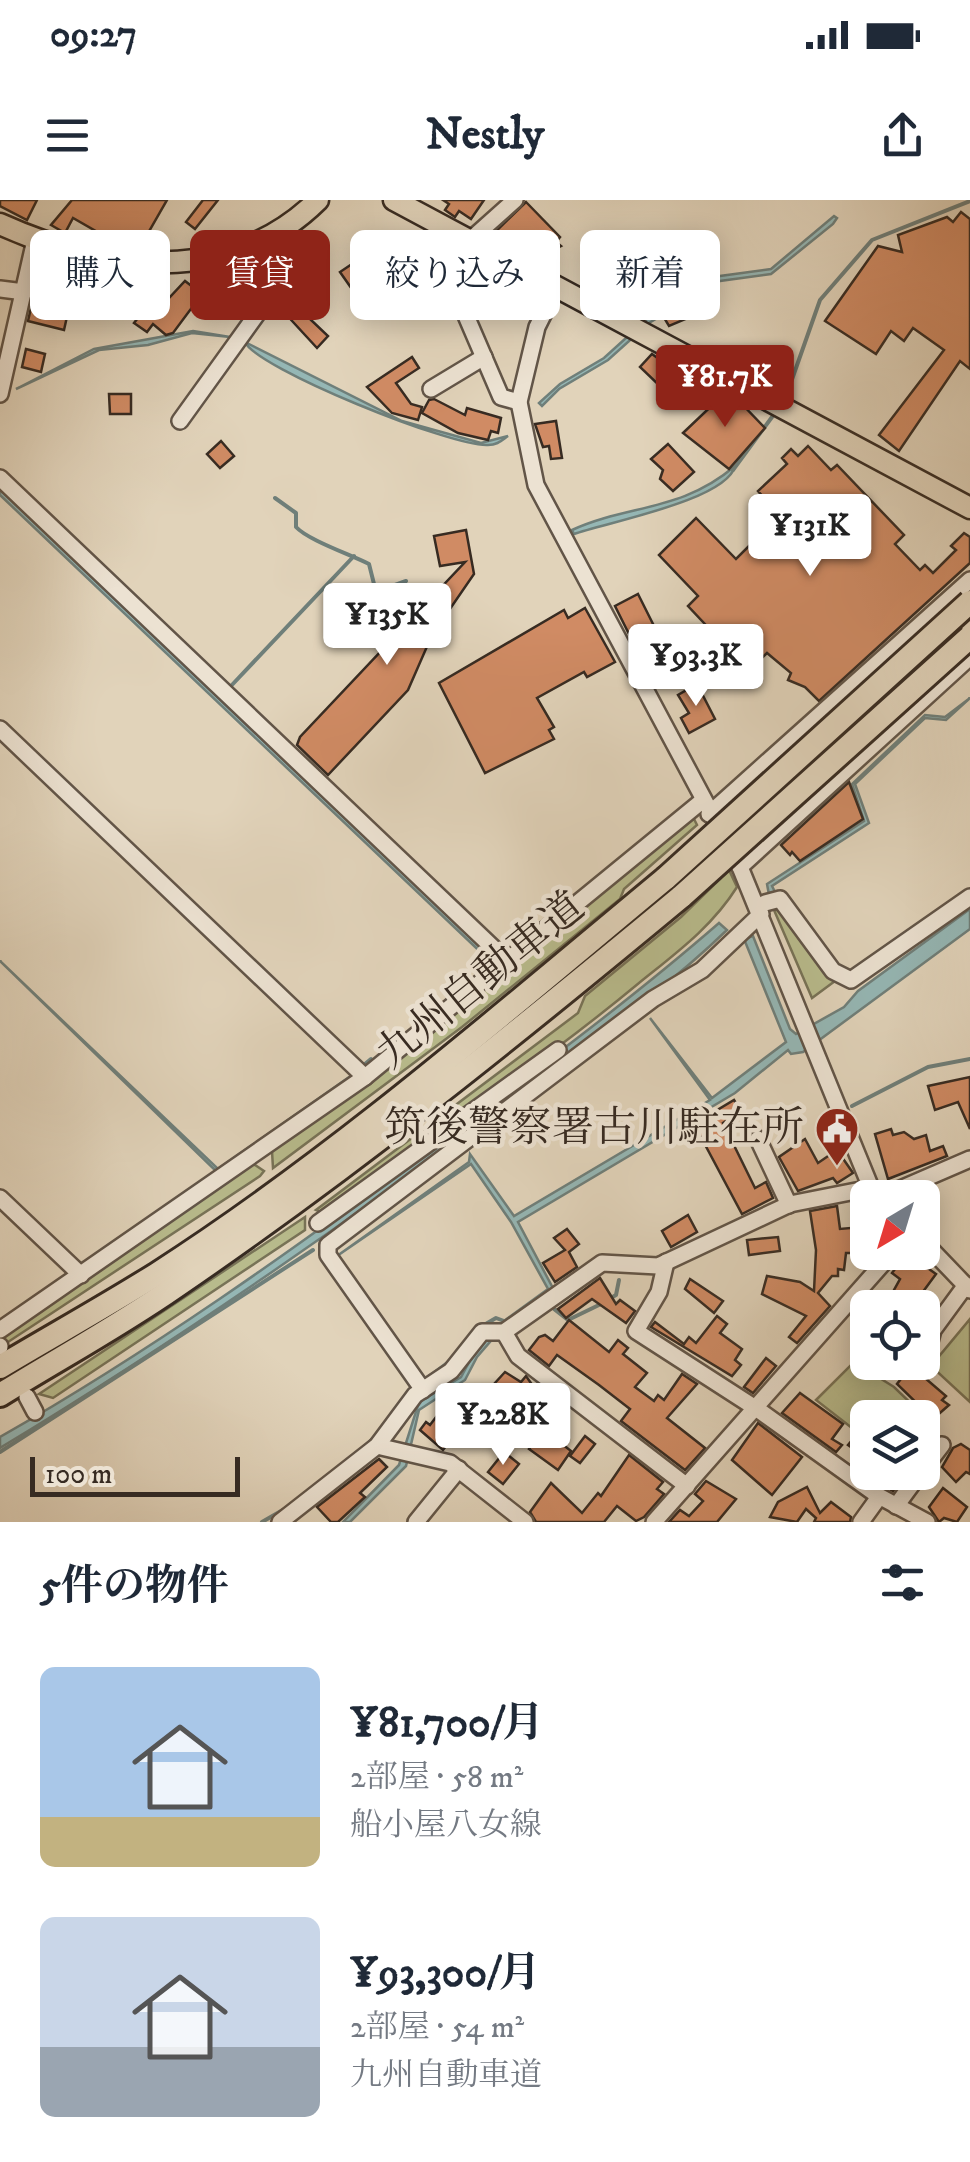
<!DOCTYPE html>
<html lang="ja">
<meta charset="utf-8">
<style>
body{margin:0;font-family:"IM FELL DW Pica","Noto Serif JP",serif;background:#f2f2f3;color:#1f2937;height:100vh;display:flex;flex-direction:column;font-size:38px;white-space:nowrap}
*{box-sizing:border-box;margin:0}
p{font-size:32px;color:#747a83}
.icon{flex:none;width:55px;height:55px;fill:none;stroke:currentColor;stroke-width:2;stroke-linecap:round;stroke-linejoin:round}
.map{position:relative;height:1322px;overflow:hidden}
.side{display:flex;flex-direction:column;background:#fff;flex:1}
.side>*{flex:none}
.top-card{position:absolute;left:30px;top:30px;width:910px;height:90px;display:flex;gap:20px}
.needle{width:65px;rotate:218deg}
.tools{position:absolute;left:850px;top:980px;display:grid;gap:20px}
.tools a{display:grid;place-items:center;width:90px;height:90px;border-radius:15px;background:#fff;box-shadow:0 5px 25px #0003;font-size:50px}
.scale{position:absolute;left:30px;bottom:25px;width:210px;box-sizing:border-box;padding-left:10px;border:5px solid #372b22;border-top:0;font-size:28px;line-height:35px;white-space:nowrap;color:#372b22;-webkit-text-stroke:8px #ece2d2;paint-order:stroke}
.price{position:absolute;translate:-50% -85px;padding:0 22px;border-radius:10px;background:#fff;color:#222;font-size:32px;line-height:65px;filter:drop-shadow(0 2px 5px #0008)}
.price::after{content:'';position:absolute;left:50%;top:60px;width:30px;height:22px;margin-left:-15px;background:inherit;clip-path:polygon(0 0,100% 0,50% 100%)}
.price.selected{background:#8f2418;color:#fff}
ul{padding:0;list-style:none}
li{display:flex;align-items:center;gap:30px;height:250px;padding:0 40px}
li span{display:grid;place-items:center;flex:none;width:280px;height:200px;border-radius:15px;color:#555}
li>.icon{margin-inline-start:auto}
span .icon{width:120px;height:120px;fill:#fffc;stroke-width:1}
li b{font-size:42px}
h2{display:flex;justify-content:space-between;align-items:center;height:120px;padding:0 40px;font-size:42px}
.chip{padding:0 35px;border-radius:15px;background:#fff;box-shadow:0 5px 25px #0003;font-size:35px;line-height:90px}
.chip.selected{background:#8f2418;color:#fff}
.status{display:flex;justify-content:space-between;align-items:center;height:70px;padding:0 50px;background:#fff;direction:ltr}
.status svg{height:28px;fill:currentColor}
header{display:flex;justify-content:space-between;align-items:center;height:130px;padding:0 40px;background:#fff;font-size:45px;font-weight:700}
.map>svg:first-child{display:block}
</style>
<div class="status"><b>09:27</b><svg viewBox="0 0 49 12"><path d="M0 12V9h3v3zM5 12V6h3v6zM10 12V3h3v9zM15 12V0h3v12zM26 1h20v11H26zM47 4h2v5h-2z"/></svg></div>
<header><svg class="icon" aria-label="menu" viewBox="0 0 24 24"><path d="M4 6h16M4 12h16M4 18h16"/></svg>Nestly<svg class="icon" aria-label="share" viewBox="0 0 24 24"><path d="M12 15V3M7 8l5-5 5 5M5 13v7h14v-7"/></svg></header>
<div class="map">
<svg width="970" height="1322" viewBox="0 0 970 1322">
<rect width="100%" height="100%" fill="#e1d3ba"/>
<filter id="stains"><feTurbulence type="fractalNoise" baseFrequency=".002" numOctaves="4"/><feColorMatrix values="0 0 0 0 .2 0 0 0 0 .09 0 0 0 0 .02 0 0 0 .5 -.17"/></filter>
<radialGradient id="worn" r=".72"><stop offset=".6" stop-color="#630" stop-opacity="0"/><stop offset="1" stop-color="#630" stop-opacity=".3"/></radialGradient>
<g fill="#b8bb8c" stroke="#787357" stroke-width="2.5">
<polygon points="694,619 697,625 624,689 620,699 462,827 273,968 272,951 362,888 679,625"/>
<path d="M729,670L737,687C712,727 676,753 639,783C538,867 429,939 321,1012L316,1010L578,813L585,796L681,717Z"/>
<polygon points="774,710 781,710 835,781 812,798"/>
<polygon points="252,963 264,971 260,976 5,1144 1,1135"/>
<polygon points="305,1017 305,1030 53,1198 39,1194"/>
<polygon points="970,1119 970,1202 931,1166"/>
<polygon points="854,1162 894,1187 924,1216 923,1218 868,1218 867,1229 858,1221 852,1228 816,1200"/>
</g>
<g fill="#95b7b5" stroke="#6f7f7a" stroke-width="2.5">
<polygon points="834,16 837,18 833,24 771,74 720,81 649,123 608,160 559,189 542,206 539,203 560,184 604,158 648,118 720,76 771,69"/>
<polygon points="193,131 230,137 192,133 148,145 99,150 16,189 94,149"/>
<path d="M245,142L402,221L481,243L508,236C501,241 497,245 488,245C451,247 256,168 245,142Z"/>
<path d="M735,266C727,300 608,322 574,334L572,330C629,304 681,312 735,266Z"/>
<polygon points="0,289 496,761 493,764 0,295"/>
<polygon points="970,498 946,520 925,518 855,584 869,623 772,686 775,692 769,695 767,684 864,621 852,584 925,515 945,517"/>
<polygon points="970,709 970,729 803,852 791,854 788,850 735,893 518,1022 555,1092 503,1127 477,1157 465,1180 419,1210 406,1266 350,1322 343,1322 399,1265 419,1202 461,1177 474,1153 504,1121 548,1089 511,1022 471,964 337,1056 469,962 470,954 514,1016 710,900 650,818 712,898 786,842 744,739 753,736 790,829 796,834 844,807 858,791"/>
<path d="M719,723L727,730C662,793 585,845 513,899C347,1023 177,1141 0,1248V1237C149,1152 292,1051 430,948C528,876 627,803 719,723Z"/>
<polygon points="0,761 218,969 352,875 164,1014 216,971"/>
</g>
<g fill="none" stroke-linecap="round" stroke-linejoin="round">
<g stroke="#6f7f7a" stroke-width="4">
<polyline points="784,202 820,100 872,40 970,1"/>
<polyline points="733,270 775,213"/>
<path d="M275,298L296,313V327C308,340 349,354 369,364L376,392L406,381"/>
<polyline points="221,478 230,487 354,356"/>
<polyline points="365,864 371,859"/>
<polyline points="852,906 928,867 970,859"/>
<polyline points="609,1099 616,1095 619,1080"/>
<polyline points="554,1109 568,1120 601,1104"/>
<polyline points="484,1125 496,1118 504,1121"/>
<polyline points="426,1179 450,1161"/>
<polyline points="362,1249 377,1235"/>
<polyline points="0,1252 313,1050"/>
<polyline points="262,1322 288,1307"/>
</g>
</g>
<g fill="#d08b64" stroke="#372b22" stroke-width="2.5">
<polygon points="0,0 37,0 27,20 0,6"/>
<polygon points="72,0 167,0 140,47 115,42 73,18 65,33 51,25"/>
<polygon points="203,0 218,0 195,29 186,22"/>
<polygon points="443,0 484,0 471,19 459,11 455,17 445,10 449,4"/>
<polygon points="526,2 560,37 556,42 561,46 535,60 491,36"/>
<polygon points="961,12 970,19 970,169 960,161 899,251 879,235 944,150 913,128 904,141 891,131 876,154 825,121 878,46 902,52 898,35 947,17 953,22"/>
<polygon points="42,59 78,67 64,130 28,121"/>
<polygon points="355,62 369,82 354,92 340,72"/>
<polygon points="110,81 158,89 169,98 185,81 202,94 173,133 166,135 153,124 147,132 134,123 141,114 104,106"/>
<polygon points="699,96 707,110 669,126 663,116"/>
<polygon points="290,100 328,136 317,148 282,110"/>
<polygon points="26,149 45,154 41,172 22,167"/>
<polygon points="652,154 678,173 664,190 640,167"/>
<polygon points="412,157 419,168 396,183 411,204 422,207 418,220 392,213 367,187"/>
<polygon points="725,193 738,200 765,228 729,269 683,233"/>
<polygon points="109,194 131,194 131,214 110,214"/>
<polygon points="434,199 465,215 467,208 501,218 498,233 491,231 488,240 458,233 422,213 429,200"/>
<polygon points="556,221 562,258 551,259 549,246 543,247 535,224"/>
<polygon points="221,241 234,256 220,268 207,254"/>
<polygon points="668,244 694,272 673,291 660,279 663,270 651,259"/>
<polygon points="808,246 831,270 837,265 904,335 895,344 920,370 925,365 933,373 956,350 951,346 964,333 970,337 970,363 819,501 805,487 788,480 791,473 767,453 743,476 728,461 734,455 688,406 698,396 659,355 696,318 736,359 753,342 797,335 758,291 787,264 782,258 791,249 798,256"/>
<polygon points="466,330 474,374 432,435 408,490 328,575 297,545 300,537 465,362 440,366 434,336"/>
<polygon points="638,394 654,426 631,438 615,406"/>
<polygon points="585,408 615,462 587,477 584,472 537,498 554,527 549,530 554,539 485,573 439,483 564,410 568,418"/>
<polygon points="697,484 715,519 689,533 681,518 689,513 678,495"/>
<polygon points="849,582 863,619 800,661 792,652 790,655 781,645"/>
<polygon points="970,877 970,929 958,902 935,910 928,886"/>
<polygon points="734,900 741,911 723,923 755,988 766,982 773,998 742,1014 694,924"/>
<polygon points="891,929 893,935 904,932 914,939 926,935 930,951 943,946 947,956 888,979 875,934"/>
<polygon points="805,939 818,963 837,950 853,973 837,983 833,978 798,991 779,957"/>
<polygon points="837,1006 840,1029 862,1027 868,1032 868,1053 846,1053 844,1070 838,1069 838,1076 832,1076 818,1093 830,1106 797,1143 789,1137 806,1116 762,1094 767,1076 800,1082 814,1091 816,1050 810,1011"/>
<polygon points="688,1015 697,1032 671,1047 662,1031"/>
<polygon points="567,1029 579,1044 569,1052 577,1067 555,1082 543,1063 565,1050 554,1038"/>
<polygon points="778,1037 780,1051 749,1055 747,1040"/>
<polygon points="904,1057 912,1057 936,1074 911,1108 884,1108 900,1079 892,1073"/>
<polygon points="600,1078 616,1104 620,1100 635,1111 626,1123 592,1099 566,1118 558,1109"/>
<polygon points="690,1079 723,1101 714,1113 685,1089"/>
<polygon points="717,1116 727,1124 720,1133 742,1149 735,1160 741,1165 732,1176 651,1127 655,1122 684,1144 689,1137 696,1143"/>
<polygon points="569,1120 609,1152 618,1140 628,1148 623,1154 647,1173 635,1187 654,1201 658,1195 664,1200 682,1174 697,1184 667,1218 705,1248 685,1270 621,1221 630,1209 599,1185 557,1155 549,1166 529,1150 539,1137 545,1135 553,1141"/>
<polygon points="766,1158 776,1166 753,1193 744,1187"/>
<polygon points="911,1166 946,1196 942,1200 949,1205 933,1219 897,1184"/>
<polygon points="505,1172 521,1182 526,1176 533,1186 557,1200 545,1214 506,1235 497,1246 488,1237 504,1216 484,1195"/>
<polygon points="800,1193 843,1224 832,1239 842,1245 836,1252 782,1213"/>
<polygon points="443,1208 459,1221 453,1229 457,1232 443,1250 420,1230 426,1222 430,1225"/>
<polygon points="868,1221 868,1259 848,1245"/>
<polygon points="758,1223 802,1257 772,1295 732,1260"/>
<polygon points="543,1229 571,1251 558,1270 529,1249"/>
<polygon points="585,1236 595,1244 580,1263 570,1256"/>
<polygon points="961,1244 970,1250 970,1274 966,1272 956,1282 942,1267 953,1248"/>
<polygon points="504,1252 519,1264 503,1284 488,1272"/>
<polygon points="629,1255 663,1282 657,1289 664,1294 644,1317 636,1321 617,1306 604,1322 536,1322 530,1312 551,1283 582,1313 598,1293 601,1296"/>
<polygon points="379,1259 387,1267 360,1293 365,1297 338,1322 331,1322 317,1307"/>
<polygon points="883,1272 902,1272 905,1274 893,1291 876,1281"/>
<polygon points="706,1281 736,1299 717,1322 669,1322 680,1310 689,1316 703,1301 695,1294"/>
<polygon points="807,1287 820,1313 831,1302 851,1317 850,1322 814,1322 816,1318 806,1309 797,1322 770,1317 778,1302"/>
<polygon points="943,1288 967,1307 957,1322 944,1318 939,1322 929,1307"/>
</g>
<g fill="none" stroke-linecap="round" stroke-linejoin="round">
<defs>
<g id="minor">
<polyline points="445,29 436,46 501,197 519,202"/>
<polyline points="468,42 515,0"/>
<polyline points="557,87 537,127 519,202 536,285 740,667 871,988 883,998"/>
<polyline points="0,89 24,92"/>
<polyline points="431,189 484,157"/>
<polyline points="0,194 35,40"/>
<polyline points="180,221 293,64 273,36"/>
<polyline points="0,278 508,762"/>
<polyline points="0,529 365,877"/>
<polyline points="709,614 970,380"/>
<polyline points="740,667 970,457"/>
<polyline points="765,703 780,699 833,771 851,780 970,697"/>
<polyline points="758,939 789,1005"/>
<polyline points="882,997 970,959"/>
<polyline points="0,998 81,1075"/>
<polyline points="318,1023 558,850"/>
<polyline points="922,1040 970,1090"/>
<polyline points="666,1062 659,1092 636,1131 757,1209 877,1295 927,1322"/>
<polyline points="0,1130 365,877 702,601"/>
<polyline points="504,1132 518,1156 687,1286"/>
<polyline points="0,1146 0,1147"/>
<polyline points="925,1161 933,1130 966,1085"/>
<polyline points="423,1190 328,1055 328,1045 653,799 702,770 761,714"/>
<polyline points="27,1197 35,1212"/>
<polyline points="377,1246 450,1263 525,1322"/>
<polyline points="922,1271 942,1245"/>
<polyline points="896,1306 921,1272"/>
<polyline points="280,1322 377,1246 415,1195 451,1171 482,1132 504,1132 602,1063 658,1066 790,1004 871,988"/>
<polyline points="416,1322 459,1269"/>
<polyline points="654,1322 893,1052"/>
<polyline points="861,1322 879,1297"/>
</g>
<g id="major">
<polyline points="394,0 970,308"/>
<path d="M0,24C104,71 230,87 318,0"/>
</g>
<g id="highway">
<path d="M0,1167C52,1136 106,1106 157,1074C336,959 502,814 666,678"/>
<path d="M0,1195C58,1159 119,1126 175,1087C352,966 517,833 682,696"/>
</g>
</defs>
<use href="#minor" stroke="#625548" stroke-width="20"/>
<use href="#major" stroke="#372b22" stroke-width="25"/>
<use href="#highway" stroke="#372b22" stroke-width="28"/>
<use href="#minor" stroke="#ece2d2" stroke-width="15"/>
<use href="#major" stroke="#e1d3ba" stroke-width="20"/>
<use href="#highway" stroke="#e1d3ba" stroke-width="22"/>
<defs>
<g id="highway-bridge">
<polyline points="666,678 970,402"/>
<polyline points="682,696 970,437"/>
</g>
</defs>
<use href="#highway-bridge" stroke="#372b22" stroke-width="28" stroke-linecap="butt"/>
<use href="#highway-bridge" stroke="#e1d3ba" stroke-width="22"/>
</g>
<defs>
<symbol id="civic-pin" viewBox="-11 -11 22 30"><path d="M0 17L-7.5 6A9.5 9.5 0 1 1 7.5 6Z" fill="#8f2418" stroke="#ece2d2"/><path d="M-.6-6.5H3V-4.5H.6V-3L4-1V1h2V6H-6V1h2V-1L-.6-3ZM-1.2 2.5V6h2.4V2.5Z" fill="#fff"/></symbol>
</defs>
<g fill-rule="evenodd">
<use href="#civic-pin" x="812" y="904" width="50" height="68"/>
</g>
<g text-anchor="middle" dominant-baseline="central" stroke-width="9" stroke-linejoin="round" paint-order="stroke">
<g font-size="42" fill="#372b22" stroke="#ece2d2">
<text transform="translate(481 781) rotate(-39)">九州自動車道</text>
</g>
<g font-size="42" fill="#372b22" stroke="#ece2d2" text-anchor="end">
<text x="804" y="929">筑後警察署古川駐在所</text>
</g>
</g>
<rect width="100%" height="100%" filter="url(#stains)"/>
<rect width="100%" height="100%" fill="url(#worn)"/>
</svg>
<div class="tools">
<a><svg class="needle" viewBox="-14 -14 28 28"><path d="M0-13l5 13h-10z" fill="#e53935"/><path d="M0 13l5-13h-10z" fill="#747a83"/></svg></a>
<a><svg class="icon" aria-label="locate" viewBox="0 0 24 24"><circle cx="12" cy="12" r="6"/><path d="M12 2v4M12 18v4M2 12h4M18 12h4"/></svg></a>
<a><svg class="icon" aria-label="layers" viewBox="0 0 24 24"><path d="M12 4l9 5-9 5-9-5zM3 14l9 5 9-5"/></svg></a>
</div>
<div class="scale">100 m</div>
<b class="price selected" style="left:725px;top:230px">¥81.7K</b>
<b class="price" style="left:810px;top:379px">¥131K</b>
<b class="price" style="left:387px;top:468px">¥135K</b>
<b class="price" style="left:696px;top:509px">¥93.3K</b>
<b class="price" style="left:503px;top:1268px">¥228K</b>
<div class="top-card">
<a class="chip">購入</a>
<a class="chip selected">賃貸</a>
<a class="chip">絞り込み</a>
<a class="chip">新着</a>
</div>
</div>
<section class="side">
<h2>5件の物件<svg class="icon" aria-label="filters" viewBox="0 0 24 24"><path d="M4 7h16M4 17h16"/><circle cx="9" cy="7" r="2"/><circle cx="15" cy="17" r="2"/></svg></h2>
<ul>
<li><span style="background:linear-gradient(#a9c7e8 75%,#c2b280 0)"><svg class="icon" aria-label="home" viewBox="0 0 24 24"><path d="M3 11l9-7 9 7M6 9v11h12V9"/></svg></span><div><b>¥81,700/月</b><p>2部屋 · 58 m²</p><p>船小屋八女線</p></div></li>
<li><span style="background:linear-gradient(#c9d6e8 65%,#9aa5b1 0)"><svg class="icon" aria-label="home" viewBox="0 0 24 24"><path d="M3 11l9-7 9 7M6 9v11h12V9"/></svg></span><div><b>¥93,300/月</b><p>2部屋 · 54 m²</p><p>九州自動車道</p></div></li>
</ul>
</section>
